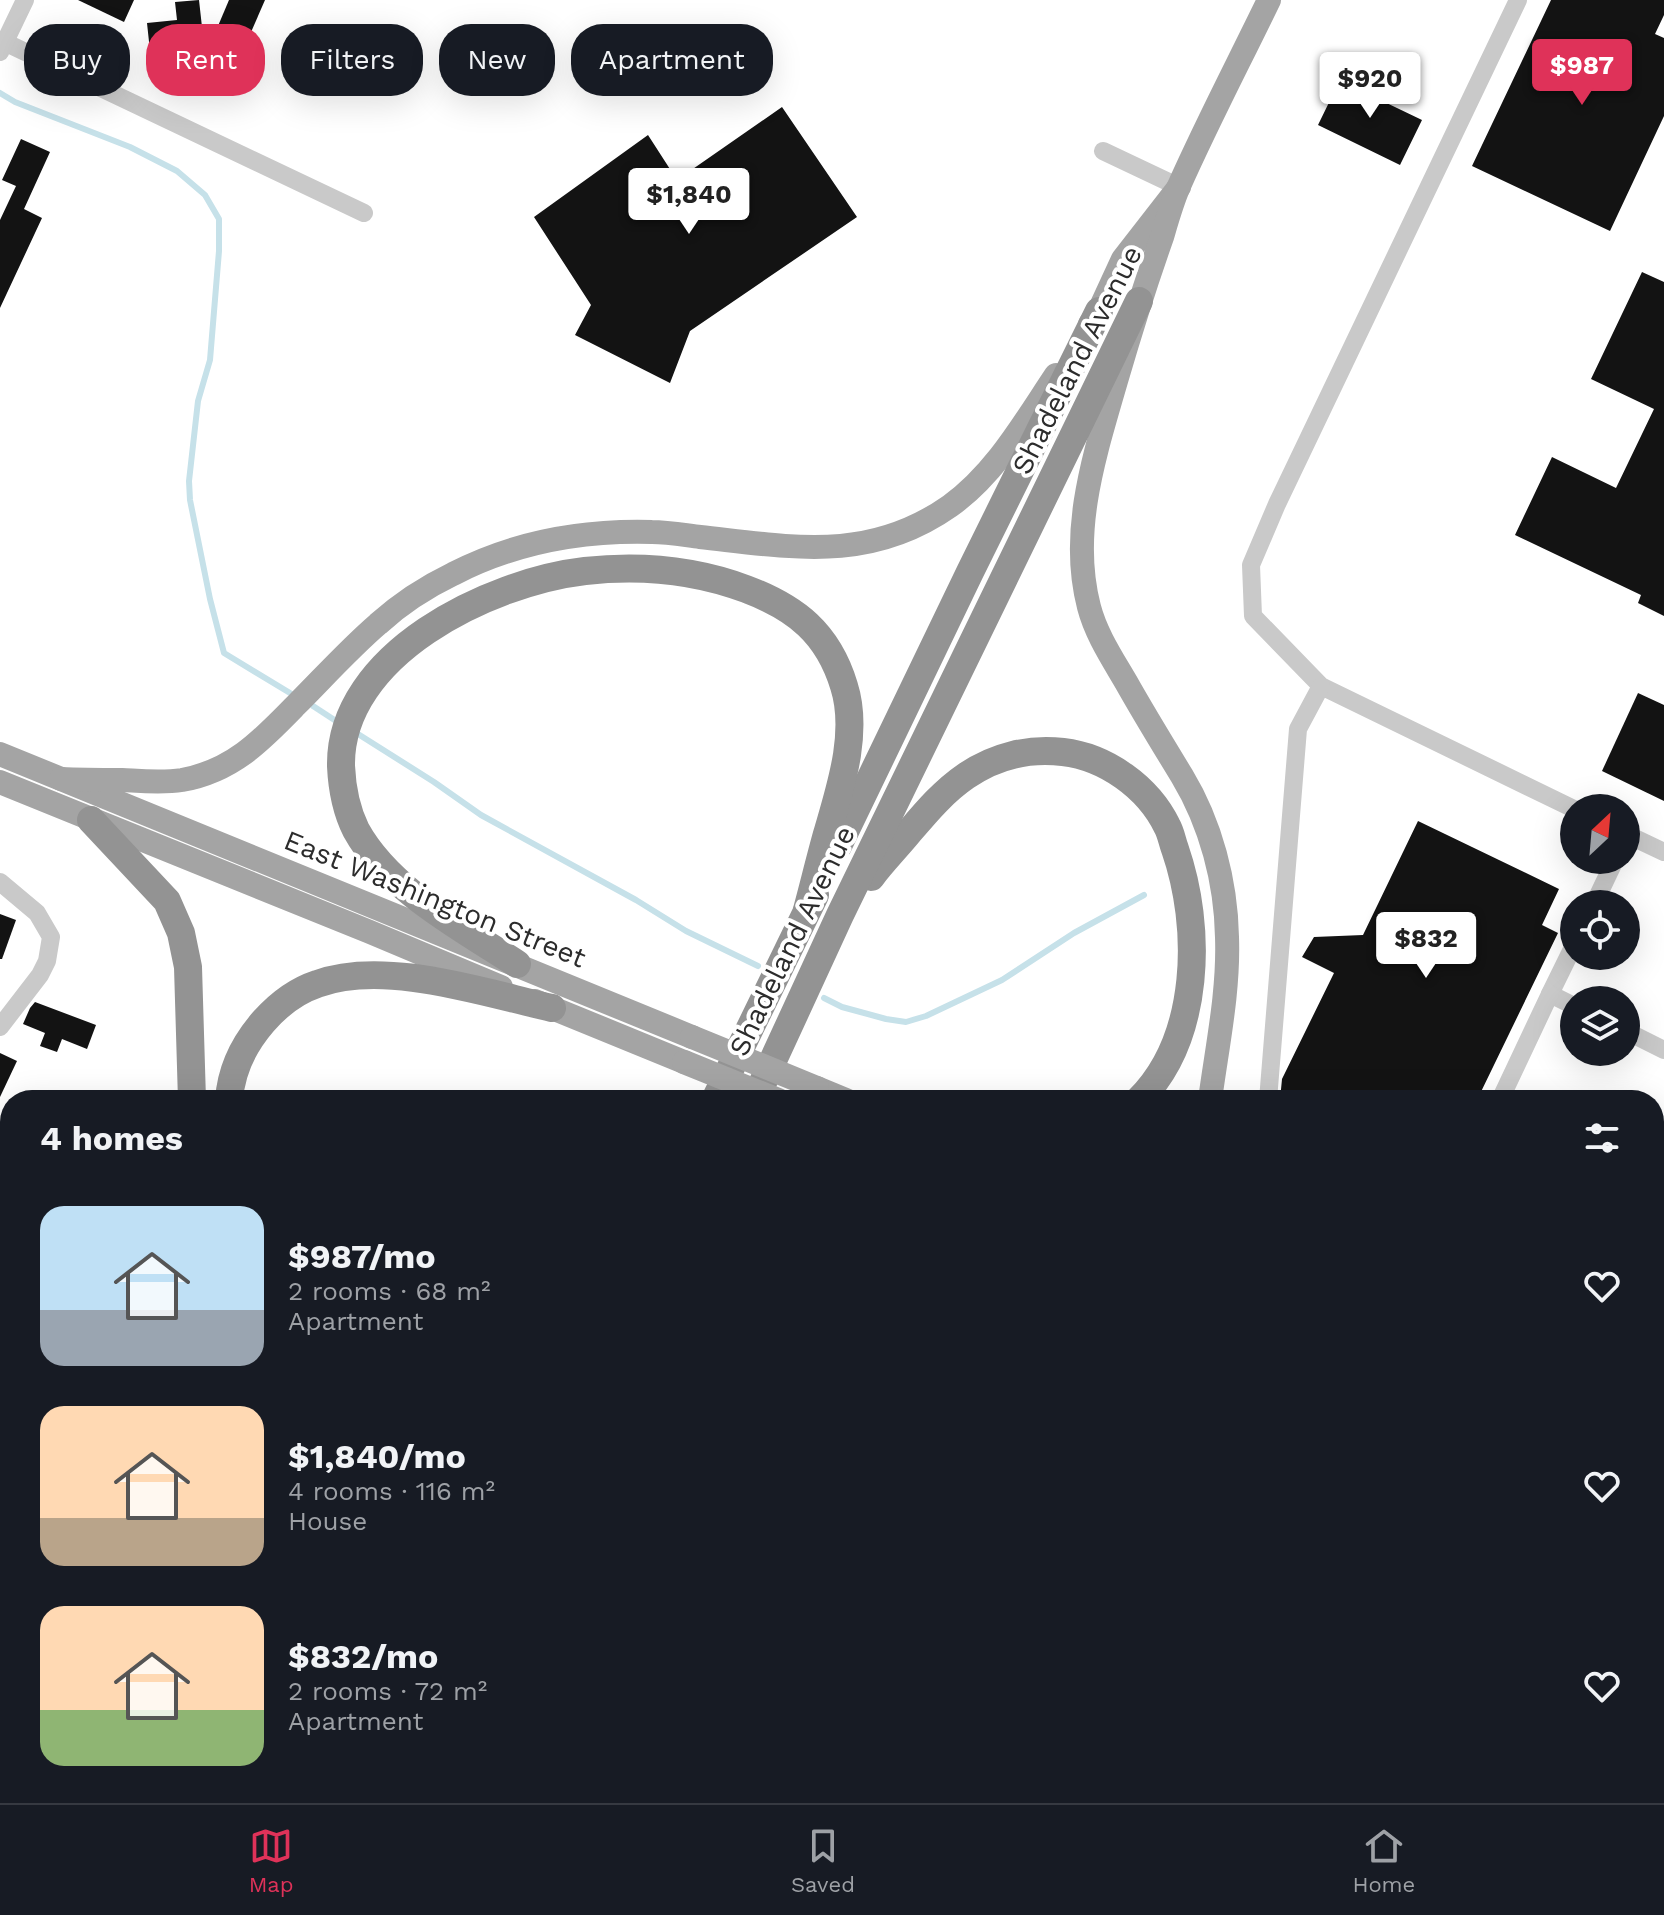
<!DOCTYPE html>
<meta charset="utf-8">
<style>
body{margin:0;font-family:"Work Sans",sans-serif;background:#20242c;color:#f1f3f6;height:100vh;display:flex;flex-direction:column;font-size:30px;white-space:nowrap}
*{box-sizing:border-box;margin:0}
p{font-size:26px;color:#9ea1a6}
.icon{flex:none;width:44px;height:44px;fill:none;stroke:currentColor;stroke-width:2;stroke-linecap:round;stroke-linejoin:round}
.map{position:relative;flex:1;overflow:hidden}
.side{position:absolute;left:0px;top:1090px;width:1664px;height:714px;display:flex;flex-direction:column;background:#171b24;border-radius:32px 32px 0 0;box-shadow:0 8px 32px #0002}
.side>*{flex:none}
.top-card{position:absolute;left:24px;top:24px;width:800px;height:72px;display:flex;gap:16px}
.needle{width:52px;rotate:26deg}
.buttons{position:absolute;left:1560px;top:794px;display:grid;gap:16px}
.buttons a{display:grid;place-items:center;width:80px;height:80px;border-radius:50%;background:#171b24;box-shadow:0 8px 32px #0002;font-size:40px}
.price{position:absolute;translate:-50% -68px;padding:0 18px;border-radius:8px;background:#fff;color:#222;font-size:26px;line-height:52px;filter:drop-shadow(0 2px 4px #0008)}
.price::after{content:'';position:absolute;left:50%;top:48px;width:24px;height:18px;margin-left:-12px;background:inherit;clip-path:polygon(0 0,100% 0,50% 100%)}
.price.on{background:#df3259;color:#fff}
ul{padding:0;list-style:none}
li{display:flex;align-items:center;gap:24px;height:200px;padding:0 40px}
li span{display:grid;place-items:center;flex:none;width:224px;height:160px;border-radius:24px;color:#555}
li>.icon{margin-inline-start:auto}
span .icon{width:96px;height:96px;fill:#fffc;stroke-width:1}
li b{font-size:34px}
h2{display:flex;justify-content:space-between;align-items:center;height:96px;padding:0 40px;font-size:34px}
.pill{padding:0 28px;border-radius:32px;background:#171b24;box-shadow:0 8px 32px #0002;font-size:28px;line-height:72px}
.pill.on{background:#df3259;color:#fff}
.tabs{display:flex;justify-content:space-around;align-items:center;height:112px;border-top:2px solid #363941;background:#171b24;font-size:22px;color:#9ea1a6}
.tabs a{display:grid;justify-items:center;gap:4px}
.tabs .on{color:#df3259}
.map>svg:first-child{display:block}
</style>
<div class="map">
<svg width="1664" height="1803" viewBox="0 0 1664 1803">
<defs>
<pattern id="forest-crowns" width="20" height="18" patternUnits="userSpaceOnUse" patternTransform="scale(2)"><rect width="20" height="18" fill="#e5eada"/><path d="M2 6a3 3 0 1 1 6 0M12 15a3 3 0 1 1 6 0" fill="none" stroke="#c5c9bb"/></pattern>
</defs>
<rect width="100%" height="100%" fill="#fff"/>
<polygon fill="url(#forest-crowns)" points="0,1737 10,1741 10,1794 138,1794 160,1803 0,1803"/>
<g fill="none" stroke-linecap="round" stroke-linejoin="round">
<g stroke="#c6e1e9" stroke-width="6">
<polyline points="0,93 15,102 130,147 177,171 205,195 219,219 219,251 210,360 198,401 189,481 190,500 210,599 224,653 290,693"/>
<polyline points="313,706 336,721"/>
<polyline points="358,734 434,782 481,815 636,900 686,931 758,966"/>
<polyline points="824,998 842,1007 886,1019 906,1022 926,1016 1002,980 1074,933 1144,895"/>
</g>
</g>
<g fill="#131313">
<polygon points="78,0 134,0 124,22"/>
<polygon points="199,0 204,45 150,51 147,23 177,20 175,2"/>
<polygon points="229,0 265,0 248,39 218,26"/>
<polygon points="1551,0 1664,0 1664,15 1655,34 1664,38 1664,116 1610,231 1472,166"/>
<polygon points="1357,70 1379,81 1372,96 1422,120 1400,165 1318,125 1338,84 1348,89"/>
<polygon points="782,107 857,217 690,331 670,383 575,335 591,305 534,217 648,135 677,180"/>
<polygon points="21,139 50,152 24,209 42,218 0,308 0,220 16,186 2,180"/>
<polygon points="1642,272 1664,282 1664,616 1638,603 1641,595 1515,535 1552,457 1616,488 1654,409 1591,379"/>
<polygon points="1638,693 1664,705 1664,801 1602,771"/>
<polygon points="1418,821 1559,889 1542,925 1558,933 1477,1100 1280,1100 1282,1079 1334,973 1302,957 1314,937 1363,935"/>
<polygon points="0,914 16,920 2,959 0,959"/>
<polygon points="35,1002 96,1025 87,1049 62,1039 57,1052 40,1046 45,1033 23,1024 30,1008"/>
<polygon points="0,1053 17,1061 0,1097"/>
</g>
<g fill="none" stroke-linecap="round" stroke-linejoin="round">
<g stroke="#c9c9c9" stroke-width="3" stroke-dasharray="4 4" stroke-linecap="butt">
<polyline points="0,1729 10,1733"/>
<polyline points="161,1794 183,1803"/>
</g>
<g stroke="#c9c9c9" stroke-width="18">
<polyline points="1518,0 1277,504 1251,565 1253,616 1321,686 1574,809"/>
<polyline points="0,40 364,213"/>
<polyline points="0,52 25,0"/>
<polyline points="1103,151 1179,187"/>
<polyline points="1626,834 1664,852"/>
<polyline points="0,882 37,913 51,937 47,961 40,975 0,1027"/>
<polyline points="1594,904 1615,860"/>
<polyline points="1574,945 1550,994 1574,1006"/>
<polyline points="1626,1031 1664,1050"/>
<polyline points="1268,1100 1298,729 1321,686"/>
<polyline points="1500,1100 1550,994"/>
<polyline points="1654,1341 1664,1346"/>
<polyline points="1654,1720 1664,1725"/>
<polyline points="1015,1794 1021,1803"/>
</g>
<g stroke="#a4a4a4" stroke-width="24">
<polyline points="1090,324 1099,311 1123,259 1179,187"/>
<polyline points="0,754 692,1037"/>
<path d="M61,779C82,780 102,780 122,780C142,781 162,783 182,780C233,771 262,740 296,705C323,678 349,649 378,624C400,604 426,587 453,574C515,542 582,530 652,532C667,532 684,535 700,537C792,547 869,563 950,506C996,473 1025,421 1056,375"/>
<polyline points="0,782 370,932 501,987"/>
<polyline points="535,1001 684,1062"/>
<polyline points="817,1088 846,1100"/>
<path d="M1210,1100C1217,1047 1229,992 1227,937C1226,882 1211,824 1182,776C1163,745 1144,714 1126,682C1112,658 1096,634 1089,607C1069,531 1095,454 1116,381C1130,333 1145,285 1162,237C1167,220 1172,202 1179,186C1207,123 1239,62 1269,0"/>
<polyline points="1654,1426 1664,1430"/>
<polyline points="1654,1463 1664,1467"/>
</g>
<g stroke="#939393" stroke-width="28">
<polyline points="91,820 167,901 181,933 188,967 192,1100"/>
<polyline points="838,846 970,572 1099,311"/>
<path d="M871,877C883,861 897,847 910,831C927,811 944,791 966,776C995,756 1029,748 1063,752C1106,757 1148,787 1167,826C1171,833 1172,841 1175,849C1202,927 1201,1038 1139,1100"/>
<path d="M517,964C462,928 389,890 356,830C346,810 342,788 341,766C339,654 490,582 585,571C639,565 695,570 746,589C796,608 828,633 844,686C859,733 840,789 827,834C820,859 814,884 807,910"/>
<polyline points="758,1093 840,915 1139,301"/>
<path d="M229,1100C231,1071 244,1044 263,1022C277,1006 296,991 317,984C384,959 485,993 552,1008"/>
<polyline points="715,1100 815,895"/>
<polyline points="395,1803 398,1794"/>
<polyline points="432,1803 435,1794"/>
</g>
<g stroke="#a4a4a4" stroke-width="24">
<polyline points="692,1037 817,1088"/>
<polyline points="684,1062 778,1100"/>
</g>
</g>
<g text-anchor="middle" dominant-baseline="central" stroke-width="8" stroke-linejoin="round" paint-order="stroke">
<g font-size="28" fill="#2c2c2c" stroke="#fff">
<text transform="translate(1077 360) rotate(-63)">Shadeland Avenue</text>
<text transform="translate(435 899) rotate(22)">East Washington Street</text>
<text transform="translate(792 941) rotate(-64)">Shadeland Avenue</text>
</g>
</g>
</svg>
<div class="buttons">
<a><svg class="needle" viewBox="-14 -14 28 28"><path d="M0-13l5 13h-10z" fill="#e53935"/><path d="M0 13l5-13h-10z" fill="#9ea1a6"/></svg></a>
<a><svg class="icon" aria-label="locate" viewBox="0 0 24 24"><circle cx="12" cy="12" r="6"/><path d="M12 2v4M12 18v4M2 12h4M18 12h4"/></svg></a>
<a><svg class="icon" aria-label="layers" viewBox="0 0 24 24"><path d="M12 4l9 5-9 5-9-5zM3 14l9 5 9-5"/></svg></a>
</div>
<b class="price on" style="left:1582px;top:107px">$987</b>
<b class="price" style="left:1370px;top:120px">$920</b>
<b class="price" style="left:689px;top:236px">$1,840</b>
<b class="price" style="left:1426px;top:980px">$832</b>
<div class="top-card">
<a class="pill">Buy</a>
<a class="pill on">Rent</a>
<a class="pill">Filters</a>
<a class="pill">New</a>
<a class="pill">Apartment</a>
</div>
<section class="side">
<h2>4 homes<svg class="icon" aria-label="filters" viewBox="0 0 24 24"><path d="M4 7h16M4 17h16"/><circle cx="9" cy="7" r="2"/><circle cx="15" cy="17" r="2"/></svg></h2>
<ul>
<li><span style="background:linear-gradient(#bfe0f5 65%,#9aa5b1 0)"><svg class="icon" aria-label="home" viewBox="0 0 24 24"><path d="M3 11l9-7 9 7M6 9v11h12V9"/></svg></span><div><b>$987/mo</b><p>2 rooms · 68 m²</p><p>Apartment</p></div><svg class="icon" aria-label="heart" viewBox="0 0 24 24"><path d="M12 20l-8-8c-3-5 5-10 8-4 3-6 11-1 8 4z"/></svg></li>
<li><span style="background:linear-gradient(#ffd9b3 70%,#b9a48a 0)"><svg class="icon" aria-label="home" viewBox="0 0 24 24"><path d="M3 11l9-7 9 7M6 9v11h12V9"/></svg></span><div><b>$1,840/mo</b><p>4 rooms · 116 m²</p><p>House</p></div><svg class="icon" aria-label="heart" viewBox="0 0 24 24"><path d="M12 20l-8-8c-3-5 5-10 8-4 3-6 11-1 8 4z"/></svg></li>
<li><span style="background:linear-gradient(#ffd9b3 65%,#8fb573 0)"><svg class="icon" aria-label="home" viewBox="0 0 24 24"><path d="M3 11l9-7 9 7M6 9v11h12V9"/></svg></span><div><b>$832/mo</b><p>2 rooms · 72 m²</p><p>Apartment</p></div><svg class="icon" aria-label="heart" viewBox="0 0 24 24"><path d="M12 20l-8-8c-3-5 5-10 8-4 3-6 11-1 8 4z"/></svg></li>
</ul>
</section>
</div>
<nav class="tabs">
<a class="on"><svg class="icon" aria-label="map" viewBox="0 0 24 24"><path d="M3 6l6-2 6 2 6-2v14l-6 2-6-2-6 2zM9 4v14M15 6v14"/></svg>Map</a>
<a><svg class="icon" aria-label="saved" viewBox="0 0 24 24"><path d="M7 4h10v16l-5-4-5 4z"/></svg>Saved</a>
<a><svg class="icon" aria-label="home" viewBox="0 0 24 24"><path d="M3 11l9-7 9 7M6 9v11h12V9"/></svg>Home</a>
</nav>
